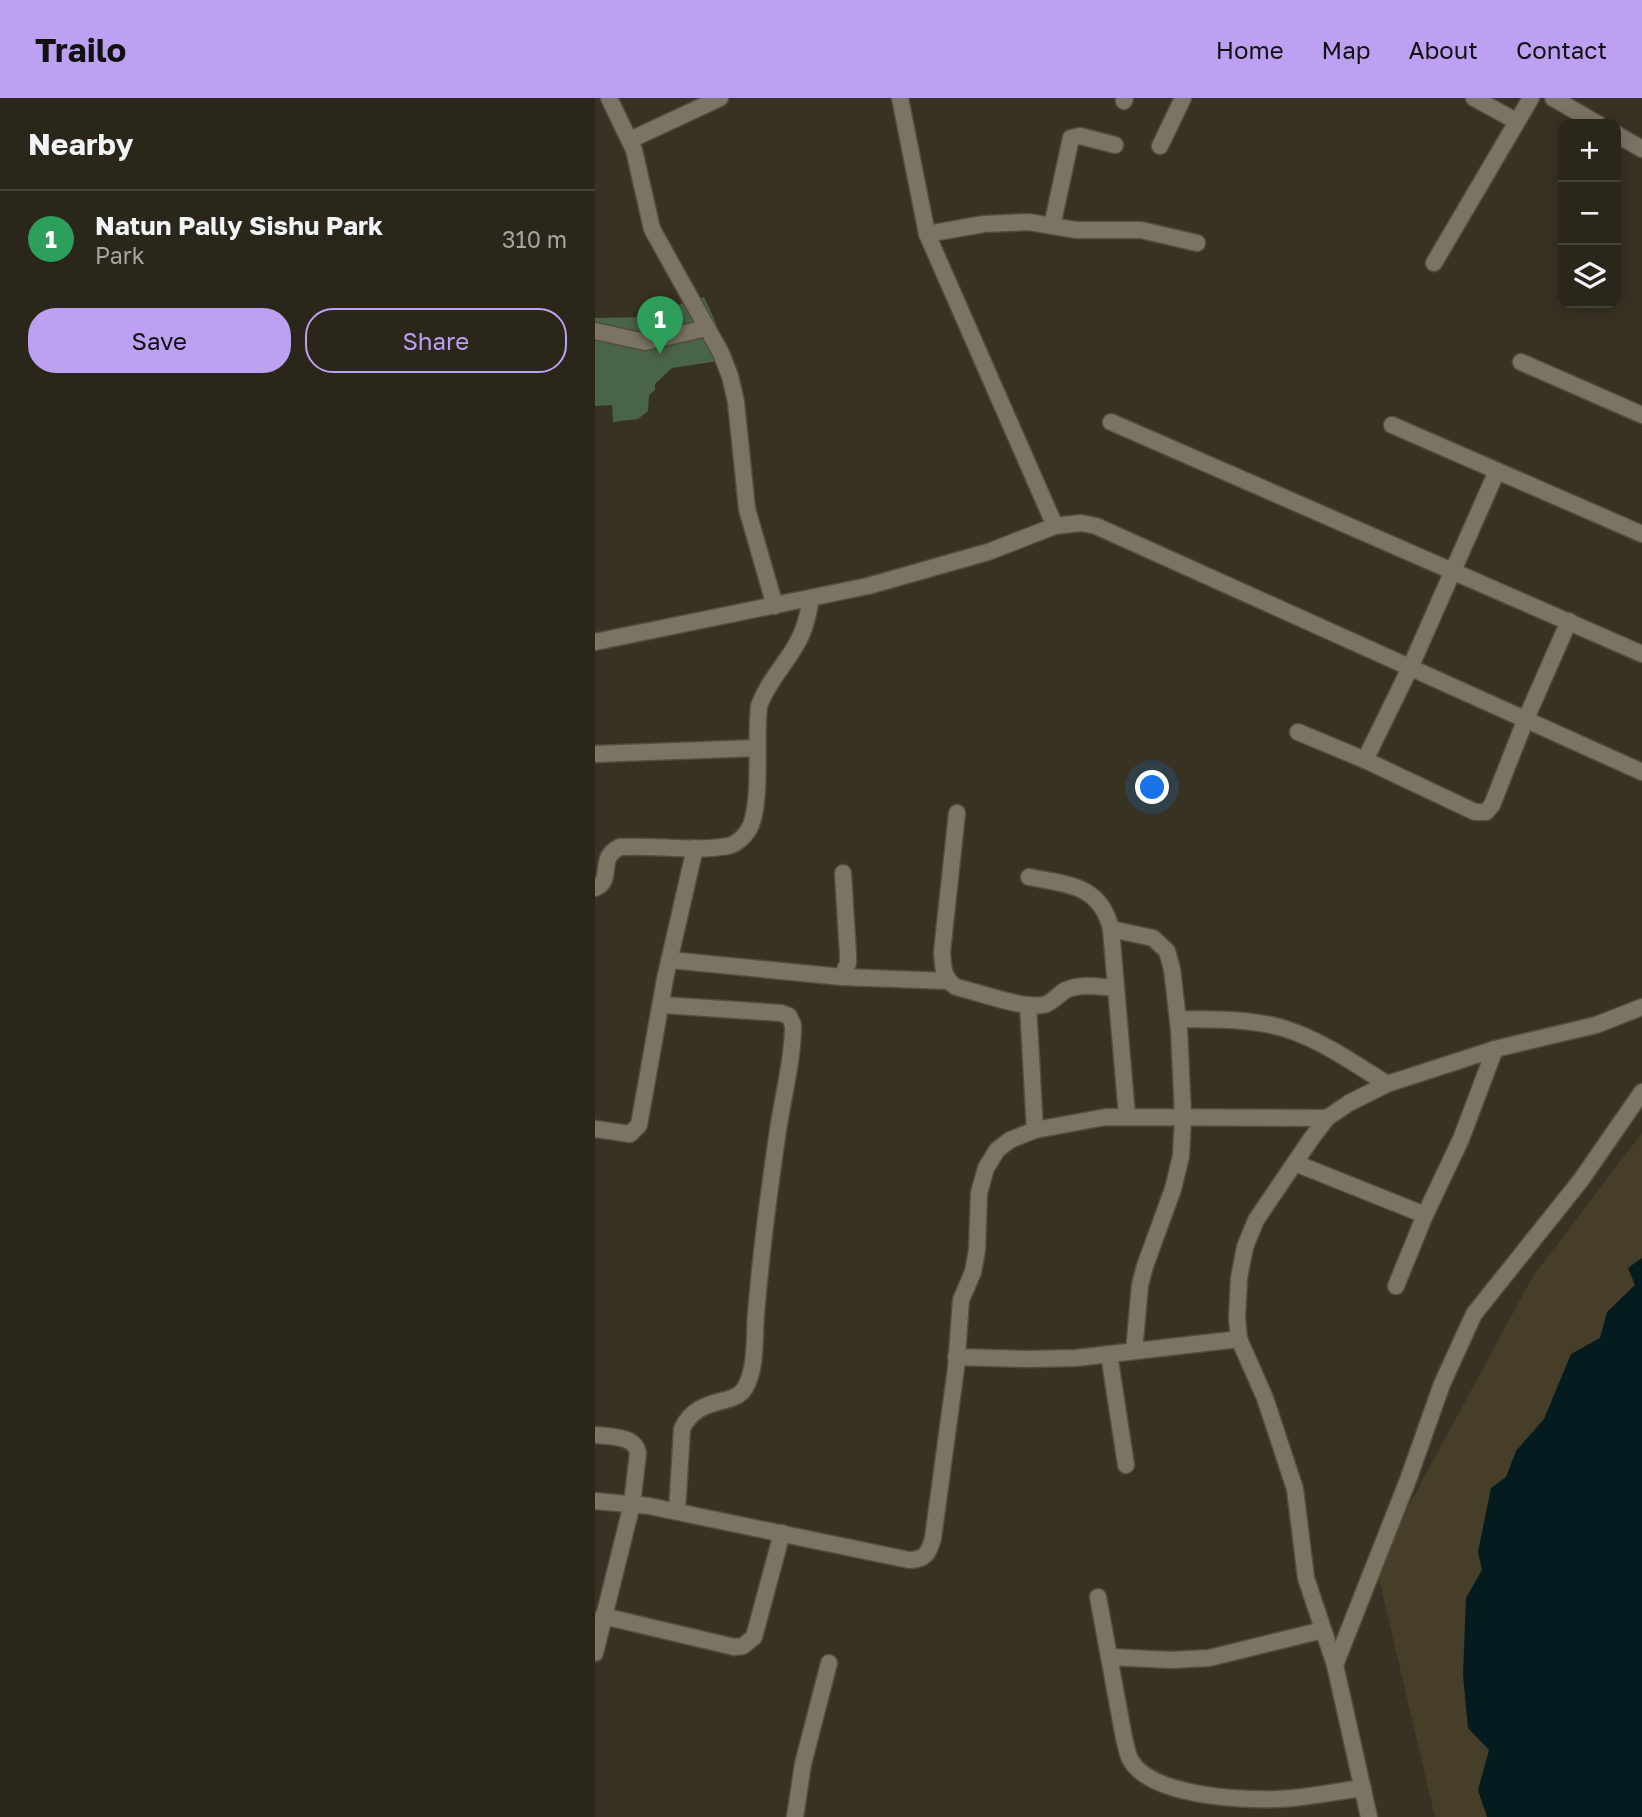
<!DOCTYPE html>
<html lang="en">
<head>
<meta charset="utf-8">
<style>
  body { margin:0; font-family:"Golos Text",sans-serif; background:#363227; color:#f1f3f6 }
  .controls { position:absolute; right:21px; top:21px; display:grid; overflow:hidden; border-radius:14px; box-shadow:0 4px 18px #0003 }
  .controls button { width:63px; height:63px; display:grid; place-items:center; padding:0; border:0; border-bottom:2px solid #464339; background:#2a261a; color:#f1f3f6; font:35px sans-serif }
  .you { position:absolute; left:558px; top:690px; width:24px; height:24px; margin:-18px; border:5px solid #fff; border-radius:50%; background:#1a73e8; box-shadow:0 0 0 10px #1a73e833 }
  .badge { display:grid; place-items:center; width:46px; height:46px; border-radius:50%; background:#bca0f2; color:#fff; font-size:23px; font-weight:700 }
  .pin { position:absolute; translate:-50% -58px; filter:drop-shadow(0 2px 4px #0008) }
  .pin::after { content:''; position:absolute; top:37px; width:24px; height:21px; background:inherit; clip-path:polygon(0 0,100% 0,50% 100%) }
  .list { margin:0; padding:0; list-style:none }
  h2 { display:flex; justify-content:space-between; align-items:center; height:91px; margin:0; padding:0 28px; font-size:30px }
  h2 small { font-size:23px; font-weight:400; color:#a5a5a2 }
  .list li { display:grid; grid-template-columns:46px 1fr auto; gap:21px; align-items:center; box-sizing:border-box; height:98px; padding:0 28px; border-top:2px solid #464339 }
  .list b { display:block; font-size:26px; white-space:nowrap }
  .list p { margin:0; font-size:23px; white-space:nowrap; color:#a5a5a2 }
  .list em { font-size:23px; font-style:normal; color:#a5a5a2 }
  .actions { display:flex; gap:14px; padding:21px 28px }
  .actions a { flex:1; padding:16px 0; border:2px solid #bca0f2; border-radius:28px; text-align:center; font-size:24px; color:#bca0f2 }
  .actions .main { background:#bca0f2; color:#111 }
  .icon { flex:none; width:38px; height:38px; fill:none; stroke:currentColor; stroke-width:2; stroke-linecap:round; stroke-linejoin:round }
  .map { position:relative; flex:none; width:1047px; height:1719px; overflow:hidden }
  header { display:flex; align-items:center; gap:42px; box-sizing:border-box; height:98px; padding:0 35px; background:#bca0f2; color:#111 }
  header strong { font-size:33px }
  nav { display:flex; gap:38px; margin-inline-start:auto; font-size:24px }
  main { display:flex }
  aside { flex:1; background:#2a261a }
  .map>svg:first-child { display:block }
  .built { fill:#463e28 }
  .green { fill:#4a6447 }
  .water { fill:#041c1f }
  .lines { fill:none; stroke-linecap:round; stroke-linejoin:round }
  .street-casing { stroke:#524d40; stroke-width:19 }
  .street { stroke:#7b7463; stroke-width:16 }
</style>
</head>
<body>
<header>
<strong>Trailo</strong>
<nav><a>Home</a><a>Map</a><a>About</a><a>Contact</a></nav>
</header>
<main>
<aside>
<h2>Nearby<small></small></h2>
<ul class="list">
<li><span class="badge" style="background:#2e9e5b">1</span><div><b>Natun Pally Sishu Park</b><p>Park</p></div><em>310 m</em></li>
</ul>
<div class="actions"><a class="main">Save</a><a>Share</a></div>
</aside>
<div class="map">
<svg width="1047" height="1719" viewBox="0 0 1047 1719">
  <rect width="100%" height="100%" fill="#383222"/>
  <path class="built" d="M1047,1035V1719H840L781,1468L938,1178Z"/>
  <path class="green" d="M109,199L120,223L130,262L77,270L60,286V292L54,297L53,313L43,321L18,324L17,307L0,308V220L50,219L61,208C78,210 93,204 109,199Z"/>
  <path class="water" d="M1047,1160V1719H892L883,1692L894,1652L873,1630L868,1577L871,1500L887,1472L883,1454L896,1390L911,1379L921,1353L949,1321L976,1256L1005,1240L1012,1214L1040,1187L1033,1170Z"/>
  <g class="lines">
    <g class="street-casing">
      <g id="street">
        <path d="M14,0L39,52L57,131L126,255L135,278L141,304L152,411L180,508"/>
        <path d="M305,0L332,136L460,428"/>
        <path d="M879,0L921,23"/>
        <path d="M958,0L1003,26"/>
        <path d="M529,3L530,0"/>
        <path d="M1021,36L1047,51"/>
        <path d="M35,42L125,0"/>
        <path d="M565,48L588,0"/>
        <path d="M457,128L476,40L485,38L520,47"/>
        <path d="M332,136L389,126L434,124L481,132H546L602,145"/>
        <path d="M839,165L936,0"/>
        <path d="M0,233L50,244L112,230"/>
        <path d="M926,264L1047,317"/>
        <path d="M516,324L1047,556"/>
        <path d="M797,327L1047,436"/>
        <path d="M0,544L273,488L393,454L460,428L486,425L501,428L1047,674"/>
        <path d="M703,634L770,662L880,714H891L897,707L930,623L974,523"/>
        <path d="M0,656L162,650"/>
        <path d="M770,662L815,570L902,373"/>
        <path d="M362,715L347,854C348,870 348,880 361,889C383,894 428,911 448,907C458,905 463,896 471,892C486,885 505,889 521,890"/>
        <path d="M434,779C473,787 505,786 516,831L532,1018"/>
        <path d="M0,790C20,782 1,760 25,749C61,747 98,754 133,748C143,746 152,736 156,727C167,698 160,641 164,608C172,585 189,568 201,547C210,532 213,517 216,500"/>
        <path d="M516,831L558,840L572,853L577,871L584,931L588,1018L586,1058L578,1091L550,1168L545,1187L539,1253"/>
        <path d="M75,862L247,879L353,883"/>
        <path d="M247,879L253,865V857L248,775"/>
        <path d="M67,907L186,915L194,918L198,927C198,961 188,998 183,1032C174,1093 166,1154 161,1216C159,1239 162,1269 150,1290C139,1309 102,1297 87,1331L82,1413"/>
        <path d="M433,907L440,1032"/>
        <path d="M583,921C618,922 657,920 691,931C728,943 760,966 792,986"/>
        <path d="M0,1031L35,1036L44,1027L70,881L100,750"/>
        <path d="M700,1065L830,1117"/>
        <path d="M801,1188L830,1117L866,1041L900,951"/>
        <path d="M514,1256L531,1367"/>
        <path d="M361,1259L433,1261L481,1260L644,1241"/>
        <path d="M0,1337C14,1339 40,1337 43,1355L37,1406L0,1555"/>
        <path d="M0,1403L54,1408L314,1462C330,1462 334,1455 338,1440L361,1270L366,1202L378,1174L382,1152L384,1095L391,1070L402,1052L415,1042L440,1032L511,1019L732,1020"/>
        <path d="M503,1499L529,1640C531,1647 532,1655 535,1661C555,1700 659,1704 698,1700C721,1698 744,1693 768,1690"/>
        <path d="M8,1518L139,1549L148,1548L159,1539L187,1435"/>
        <path d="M514,1559L576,1562L614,1560L728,1532"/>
        <path d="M740,1567L813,1382L847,1286L879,1216L986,1082L1047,994"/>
        <path d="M200,1719L208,1666L234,1565"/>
        <path d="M774,1719L740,1567L711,1480L700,1391L670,1300L644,1241L642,1220L644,1180L650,1149L661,1122L716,1041L732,1020L754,1005L792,986L900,951L1001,927L1047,909"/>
      </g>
    </g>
    <use href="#street" class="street"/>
  </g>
</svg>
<div class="controls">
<button>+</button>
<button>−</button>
<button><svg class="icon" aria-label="layers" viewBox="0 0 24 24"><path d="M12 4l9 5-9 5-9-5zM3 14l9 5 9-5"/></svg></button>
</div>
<div class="you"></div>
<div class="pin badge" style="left:65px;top:256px;background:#2e9e5b">1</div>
</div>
</main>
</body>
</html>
